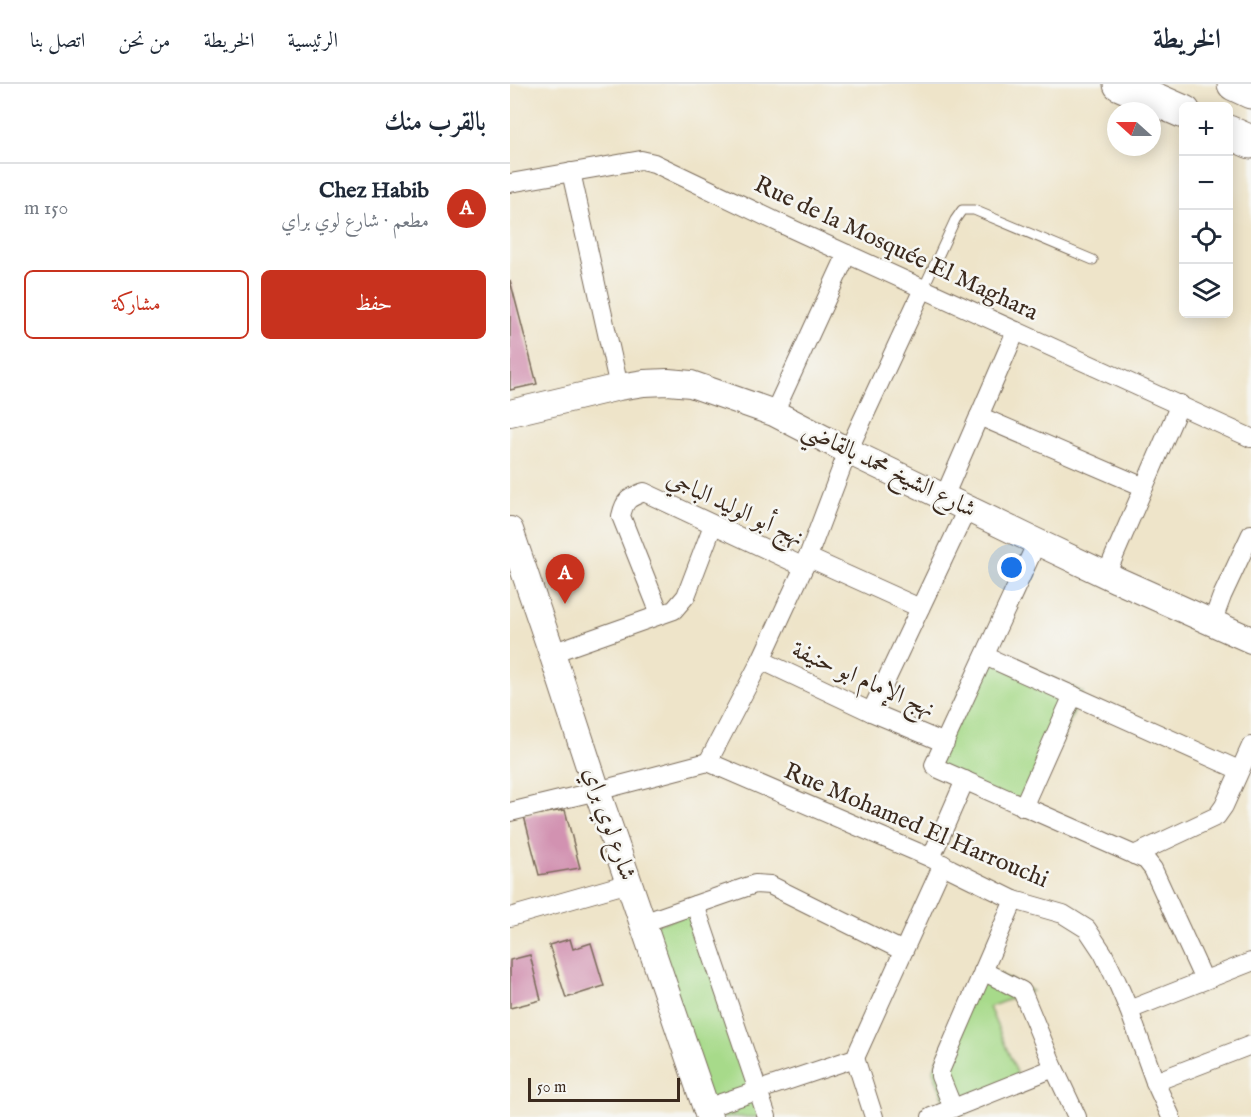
<!DOCTYPE html>
<html lang="ar">
<head>
<meta charset="utf-8">
<style>
  body { margin:0; font-family:"IM FELL English",Amiri,serif; background:#f2f2f3; color:#1f2937; direction:rtl }
  .controls { position:absolute; right:18px; top:18px; display:grid; overflow:hidden; border-radius:9px; box-shadow:0 3px 15px #0003 }
  .controls button { width:54px; height:54px; display:grid; place-items:center; padding:0; border:0; border-bottom:2px solid #e0e1e3; background:#fff; color:#1f2937; font:30px sans-serif }
  .compass { position:absolute; left:597px; top:18px; width:54px; height:54px; border-radius:50%; background:#fff; box-shadow:0 3px 15px #0003; rotate:291deg }
  .scale { position:absolute; left:18px; bottom:15px; width:152px; box-sizing:border-box; padding-left:6px; border:3px solid #3b2a1e; border-top:0; font-size:16px; line-height:21px; white-space:nowrap; color:#3b2a1e; -webkit-text-stroke:4px #f6f6f2; paint-order:stroke }
  .you { position:absolute; left:502px; top:484px; width:21px; height:21px; margin:-15px; border:4px solid #fff; border-radius:50%; background:#1a73e8; box-shadow:0 0 0 9px #1a73e833 }
  .badge { display:grid; place-items:center; width:39px; height:39px; border-radius:50%; background:#c8321e; color:#fff; font-size:20px; font-weight:700 }
  .pin { position:absolute; translate:-50% -50px; filter:drop-shadow(0 2px 3px #0008) }
  .pin::after { content:''; position:absolute; top:32px; width:21px; height:18px; background:inherit; clip-path:polygon(0 0,100% 0,50% 100%) }
  .list { margin:0; padding:0; list-style:none }
  h2 { display:flex; justify-content:space-between; align-items:center; height:78px; margin:0; padding:0 24px; font-size:26px }
  h2 small { font-size:20px; font-weight:400; color:#747a83 }
  .list li { display:grid; grid-template-columns:39px 1fr auto; gap:18px; align-items:center; box-sizing:border-box; height:90px; padding:0 24px; border-top:2px solid #e0e1e3 }
  .list b { display:block; font-size:22px; white-space:nowrap }
  .list p { margin:0; font-size:20px; white-space:nowrap; color:#747a83 }
  .list em { font-size:20px; font-style:normal; color:#747a83 }
  .actions { display:flex; gap:12px; padding:18px 24px }
  .actions a { flex:1; padding:14px 0; border:2px solid #c8321e; border-radius:9px; text-align:center; font-size:21px; color:#c8321e }
  .actions .main { background:#c8321e; color:#fff }
  .icon { flex:none; width:33px; height:33px; fill:none; stroke:currentColor; stroke-width:2; stroke-linecap:round; stroke-linejoin:round }
  .map { position:relative; flex:none; width:741px; height:1033px; overflow:hidden; direction:ltr }
  header { display:flex; align-items:center; gap:36px; box-sizing:border-box; height:84px; padding:0 30px; background:#fff; border-bottom:2px solid #e0e1e3 }
  header strong { font-size:28px }
  nav { display:flex; gap:33px; margin-inline-start:auto; font-size:21px }
  main { display:flex }
  aside { flex:1; background:#fff }
  .map>svg:first-child { display:block }
  .green { fill:#a7da8a; stroke:#718254; stroke-width:1.5 }
  .building { fill:#d292b1 }
  .lines { fill:none; stroke-linecap:round; stroke-linejoin:round }
  .lane-casing { stroke:#7a6b5a; stroke-width:11 }
  .street-casing { stroke:#7a6b5a; stroke-width:20 }
  .secondary-casing { stroke:#7a6b5a; stroke-width:28 }
  .highway-casing { stroke:#7a6b5a; stroke-width:35 }
  .lane { stroke:#fff; stroke-width:9 }
  .street { stroke:#fff; stroke-width:18 }
  .secondary { stroke:#fff; stroke-width:26 }
  .highway { stroke:#fff; stroke-width:33 }
  .labels { text-anchor:middle; dominant-baseline:central; stroke-width:5; stroke-linejoin:round; paint-order:stroke }
  .street-label { font-size:24px; fill:#3b2a1e; stroke:#f6f6f2 }
</style>
</head>
<body>
<header>
<strong>الخريطة</strong>
<nav><a>الرئيسية</a><a>الخريطة</a><a>من نحن</a><a>اتصل بنا</a></nav>
</header>
<main>
<div class="map">
<svg width="741" height="1033" viewBox="0 0 741 1033">
  <rect width="100%" height="100%" fill="#f6f6f2"/>
  <filter id="ink" filterUnits="userSpaceOnUse"><feTurbulence type="fractalNoise" baseFrequency=".0167" numOctaves="2"/><feDisplacementMap in="SourceGraphic" scale="12" xChannelSelector="R" yChannelSelector="G"/><feConvolveMatrix kernelMatrix="1 2 1 2 8 2 1 2 1" color-interpolation-filters="sRGB"/></filter>
  <filter id="wash" filterUnits="userSpaceOnUse"><feTurbulence type="fractalNoise" baseFrequency=".008" numOctaves="4" result="noise"/><feDisplacementMap in="SourceGraphic" scale="24" xChannelSelector="R" yChannelSelector="G"/><feGaussianBlur stdDeviation="1.35" result="paint"/><feColorMatrix in="noise" values="0 0 0 0 0 0 0 0 0 0 0 0 0 0 0 0 0 1.4 0 .05"/><feComposite in="paint" operator="in"/></filter>
  <g filter="url(#wash)">
    <rect width="100%" height="100%" fill="#eee4c9"/>
    <g class="green">
      <path d="M471,561L573,608L517,732L414,686Z"/>
      <path d="M181,829L250,1033H200L137,844Z"/>
      <path d="M469,880L522,907L479,923L513,1003L446,1033H441L423,987Z"/>
    </g>
    <g id="blocks">
      <g class="building">
        <path d="M0,196L27,300L0,306Z"/>
        <path d="M55,726L70,784L29,791L14,732Z"/>
        <path d="M60,855L63,865L81,859L94,902L56,914L39,861Z"/>
        <path d="M20,871L31,916L0,924V876Z"/>
      </g>
    </g>
  </g>
  <g filter="url(#ink)">
    <use href="#blocks" fill-opacity="0" stroke="#7a6b5a" stroke-width="1.5"/>
    <g class="lines">
      <g class="lane-casing">
        <path id="lane" d="M413,205L445,136L452,126H464L583,176"/>
      </g>
      <g class="street-casing">
        <g id="street">
          <path d="M61,88L109,303"/>
          <path d="M0,99L131,76L144,79L280,144L741,354"/>
          <path d="M264,329L337,170"/>
          <path d="M469,332L634,403"/>
          <path d="M434,413L506,247"/>
          <path d="M527,458L424,681L429,685L636,776L643,785L694,896"/>
          <path d="M297,473L410,524"/>
          <path d="M596,491L670,320"/>
          <path d="M150,530L111,432C115,415 119,414 134,408L294,483"/>
          <path d="M702,539L712,512L741,450"/>
          <path d="M42,569L164,526L176,512L203,441"/>
          <path d="M475,572L729,686"/>
          <path d="M251,576L361,628L435,659"/>
          <path d="M361,628L457,425"/>
          <path d="M198,678L251,576L294,483L338,367L413,205"/>
          <path d="M513,723L563,611"/>
          <path d="M0,728L87,707L198,678L421,774L441,785L504,816L553,830L577,845L593,869L607,898L619,926L645,998L661,1033"/>
          <path d="M624,771L707,732L714,722L741,662"/>
          <path d="M421,774L455,696"/>
          <path d="M185,821L257,1033"/>
          <path d="M0,833L119,799"/>
          <path d="M133,839L245,800L260,801L393,867"/>
          <path d="M473,887L512,907L544,984L567,1033"/>
          <path d="M619,926L741,878"/>
          <path d="M345,974L364,1033"/>
          <path d="M645,998L741,961"/>
          <path d="M196,1024L345,974L433,780"/>
          <path d="M443,1024L430,992V987L504,816"/>
          <path d="M421,1033L544,984"/>
        </g>
      </g>
      <g class="secondary-casing">
        <g id="secondary">
          <path d="M0,329L109,303L134,299L158,298L181,300L264,329L338,367L527,458L607,496L741,556"/>
          <path d="M0,446L42,569L87,707L119,799L199,1033"/>
        </g>
      </g>
      <g class="highway-casing">
        <g id="highway">
          <path d="M610,0L674,28"/>
          <path d="M724,0L741,8"/>
          <path d="M718,48L741,58"/>
        </g>
      </g>
      <use href="#lane" class="lane"/>
      <use href="#street" class="street"/>
      <use href="#secondary" class="secondary"/>
      <use href="#highway" class="highway"/>
    </g>
  </g>
  <g class="labels">
    <g class="street-label">
      <text transform="translate(386 165) rotate(25)">Rue de la Mosquée El Maghara</text>
      <text transform="translate(379 386) rotate(26)">شارع الشيخ محمد بالقاضي</text>
      <text transform="translate(225 425) rotate(25)">نهج أبو الوليد الباجي</text>
      <text transform="translate(353 596) rotate(24)">نهج الإمام ابو حنيفة</text>
      <text transform="translate(99 740) rotate(71)">شارع لوي براي</text>
      <text transform="translate(406 742) rotate(23)">Rue Mohamed El Harrouchi</text>
    </g>
  </g>
</svg>
<div class="controls">
<button>+</button>
<button>−</button>
<button><svg class="icon" aria-label="locate" viewBox="0 0 24 24"><circle cx="12" cy="12" r="6"/><path d="M12 2v4M12 18v4M2 12h4M18 12h4"/></svg></button>
<button><svg class="icon" aria-label="layers" viewBox="0 0 24 24"><path d="M12 4l9 5-9 5-9-5zM3 14l9 5 9-5"/></svg></button>
</div>
<svg class="compass" viewBox="-18 -18 36 36"><path d="M0-13l5 13h-10z" fill="#e53935"/><path d="M0 13l5-13h-10z" fill="#747a83"/></svg>
<div class="scale">50 m</div>
<div class="you"></div>
<div class="pin badge" style="left:55px;top:520px">A</div>
</div>
<aside>
<h2>بالقرب منك<small></small></h2>
<ul class="list">
<li><span class="badge">A</span><div><b>Chez Habib</b><p>مطعم · شارع لوي براي</p></div><em>150 m</em></li>
</ul>
<div class="actions"><a class="main">حفظ</a><a>مشاركة</a></div>
</aside>
</main>
</body>
</html>
